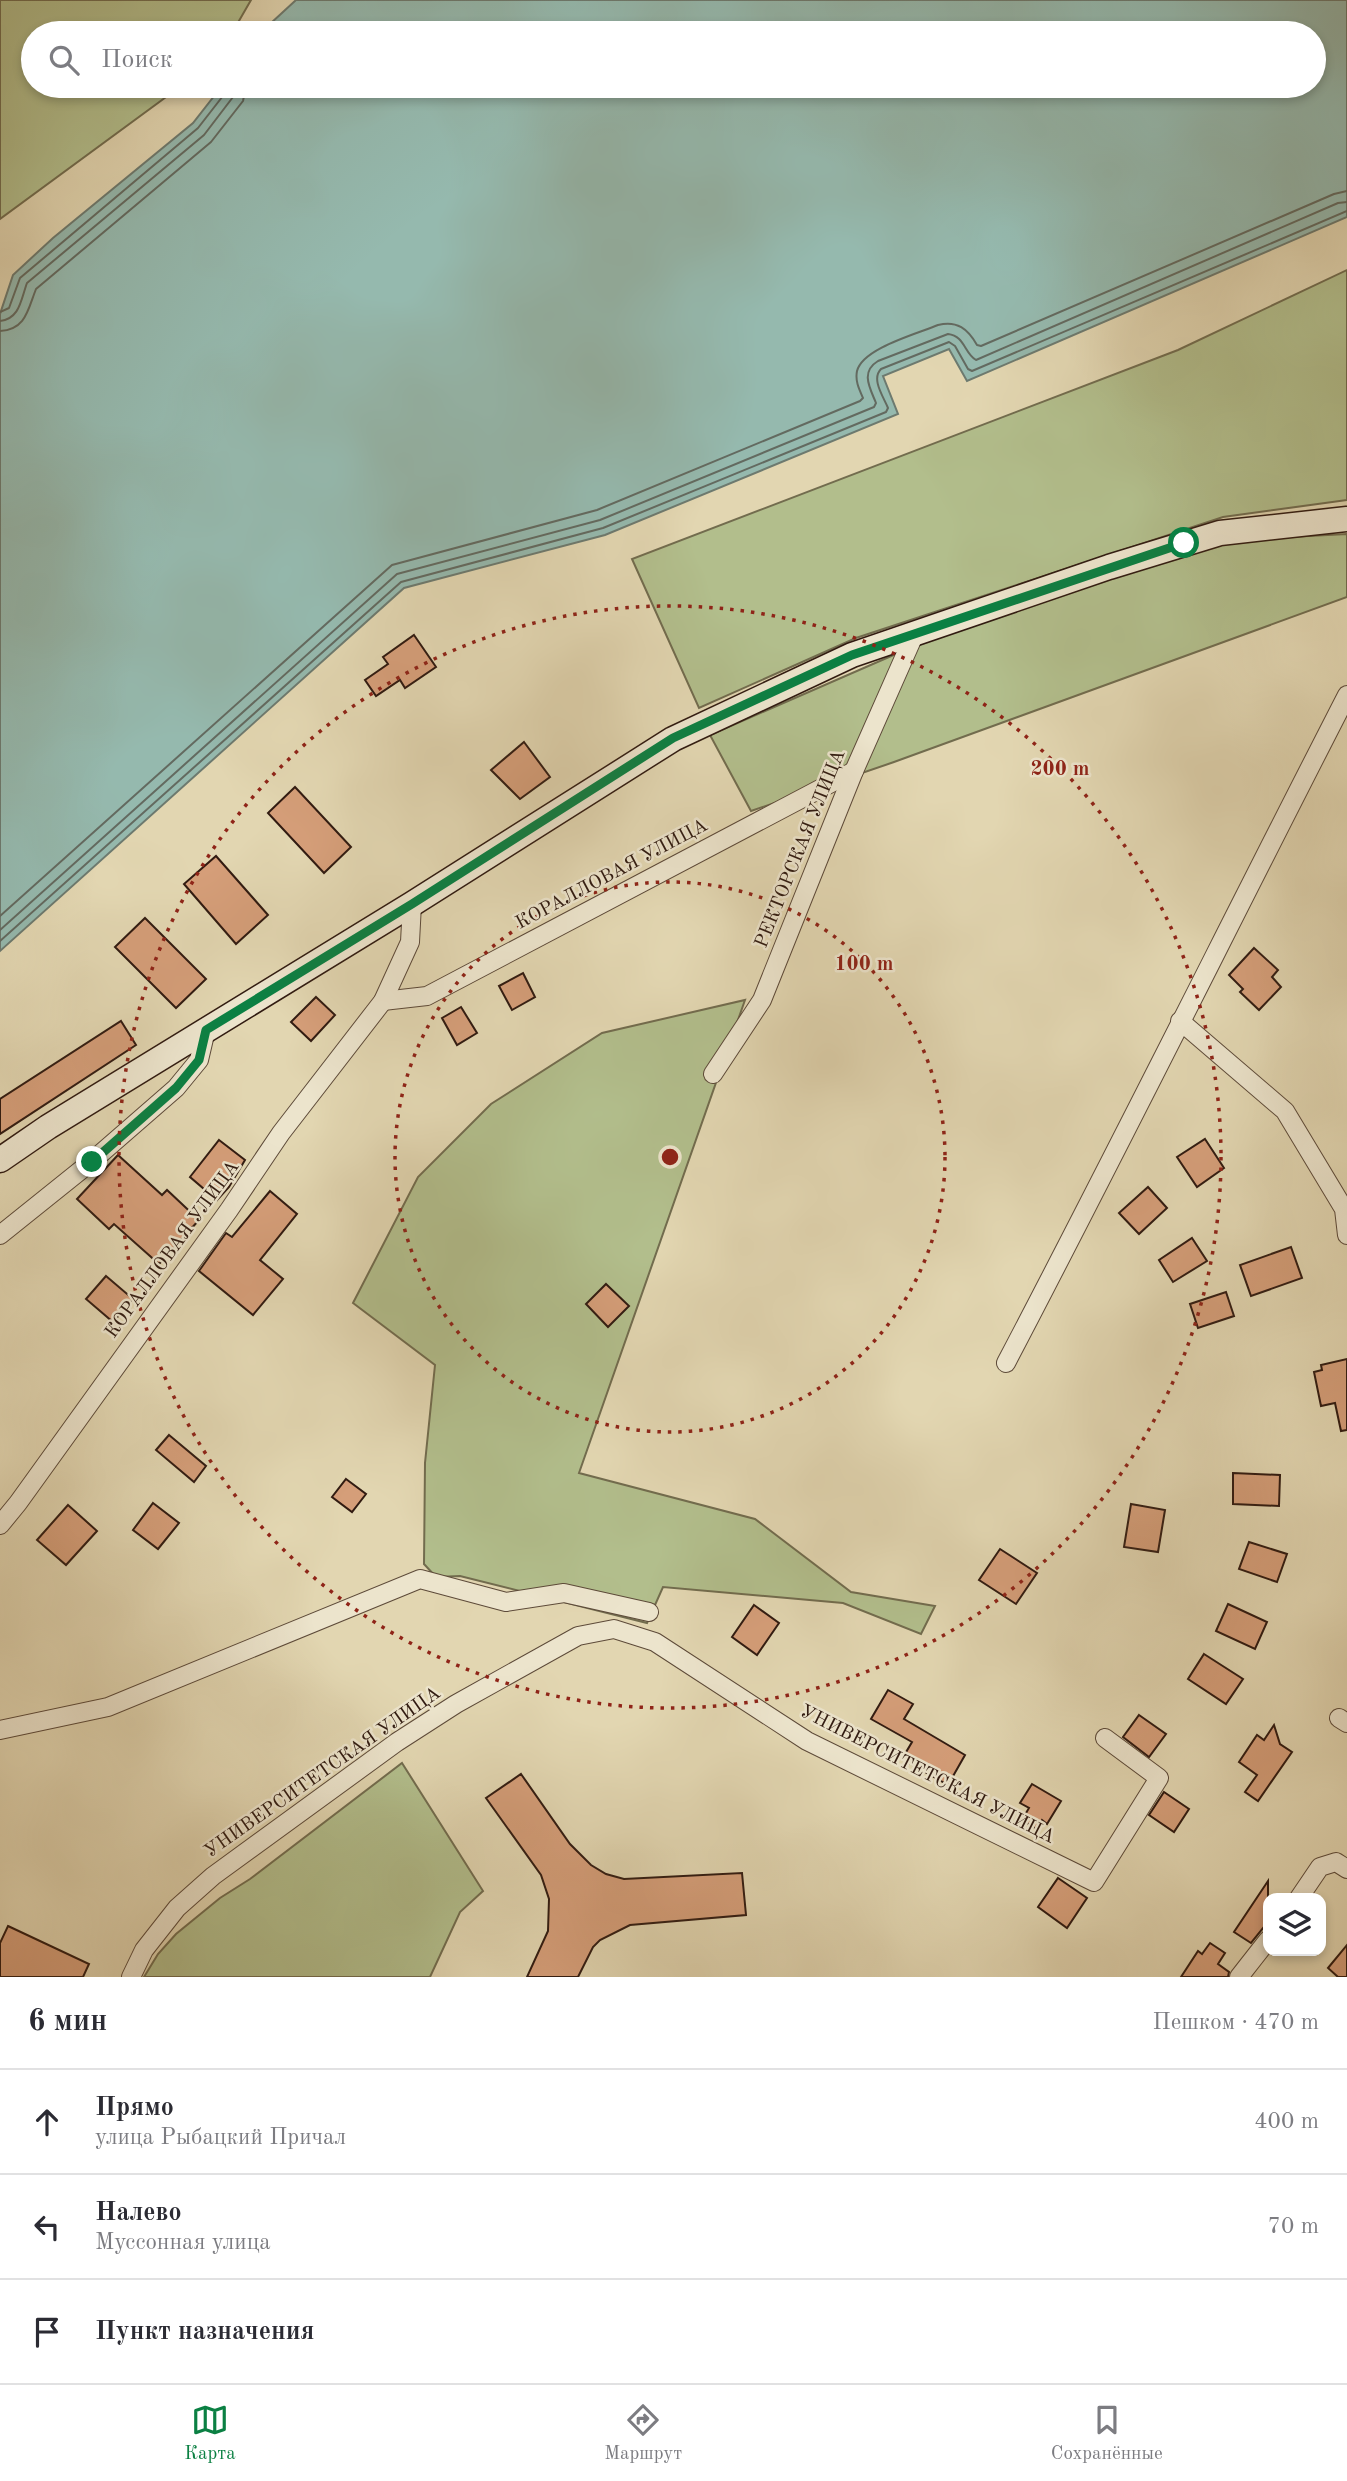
<!DOCTYPE html>
<html lang="ru">
<head>
<meta charset="utf-8">
<style>
  body { margin:0; font-family:"Old Standard TT",serif; background:#f2f2f3; color:#2b2b33 }
  .controls { position:absolute; right:21px; bottom:21px; display:grid; overflow:hidden; border-radius:14px; box-shadow:0 4px 10px #0003 }
  .controls button { width:63px; height:63px; display:grid; place-items:center; padding:0; border:0; border-bottom:2px solid #e1e1e2; background:#fff; color:#2b2b33; font:35px sans-serif }
  .stop { position:absolute; width:21px; height:21px; margin:-16px; border:5px solid #0b8043; border-radius:50%; background:#fff }
  .stop.end { background:#0b8043; border-color:#fff; box-shadow:0 2px 7px #0008 }
  .list { margin:0; padding:0; list-style:none }
  h2 { display:flex; justify-content:space-between; align-items:center; height:91px; margin:0; padding:0 28px; font-size:30px }
  h2 small { font-size:23px; font-weight:400; color:#7c7c81 }
  .list li { display:grid; grid-template-columns:46px 1fr auto; gap:21px; align-items:center; box-sizing:border-box; height:105px; padding:0 28px; border-top:2px solid #e1e1e2 }
  .list b { display:block; font-size:26px; white-space:nowrap }
  .list p { margin:0; font-size:23px; white-space:nowrap; color:#7c7c81 }
  .list em { font-size:23px; font-style:normal; color:#7c7c81 }
  .icon { flex:none; width:38px; height:38px; fill:none; stroke:currentColor; stroke-width:2; stroke-linecap:round; stroke-linejoin:round }
  .map { position:relative; flex:none; width:1347px; height:1977px; overflow:hidden }
  .search { position:absolute; background:#fff; box-shadow:0 4px 10px #0003; left:21px; right:21px; top:21px; height:77px; display:flex; align-items:center; gap:18px; box-sizing:border-box; padding:0 24px; border-radius:38px; color:#7c7c81; font-size:26px }
  .sheet { height:406px; background:#fff }
  nav { display:flex; justify-content:space-around; align-items:center; box-sizing:border-box; height:98px; border-top:2px solid #e1e1e2; background:#fff; font-size:19px; color:#7c7c81 }
  nav a { display:grid; justify-items:center; gap:4px }
  nav .on { color:#0b8043 }
  .map>svg:first-child { display:block }
  .green { fill:#b2be8c; stroke:#726c4e; stroke-width:2 }
  .water { fill:#95b9ae; stroke:#6d7a6f; stroke-width:2 }
  .lines { fill:none; stroke-linecap:round; stroke-linejoin:round }
  .shore { stroke:#636a60; stroke-width:2 }
  .building { fill:#d59e79; stroke:#311b11; stroke-width:2 }
  .minor-casing { stroke:#5d4a39; stroke-width:20 }
  .secondary-casing { stroke:#311b11; stroke-width:27 }
  .minor { stroke:#ece4cc; stroke-width:18 }
  .secondary { stroke:#ece4cc; stroke-width:24 }
  .route { stroke:#0b8043; stroke-width:9 }
  .ring { fill:none; stroke:#8f2418; stroke-width:3.5; stroke-dasharray:3.5 7 }
  .labels { text-anchor:middle; dominant-baseline:central; stroke-width:5; stroke-linejoin:round; paint-order:stroke }
  .street-label { font-size:19px; fill:#311b11; stroke:#ece4cc }
  .centre { fill:#8f2418; stroke:#ece4cc; stroke-width:3.5 }
  .ring-label { font-size:21px; text-anchor:middle; font-weight:bold; fill:#8f2418; stroke:#ece4cc; stroke-width:5; stroke-linejoin:round; paint-order:stroke }
</style>
</head>
<body>
<div class="map">
<svg width="1347" height="1977" viewBox="0 0 1347 1977">
  <rect width="100%" height="100%" fill="#e2d6b1"/>
  <filter id="stains"><feTurbulence type="fractalNoise" baseFrequency=".00286" numOctaves="4"/><feColorMatrix values="0 0 0 0 .2 0 0 0 0 .09 0 0 0 0 .02 0 0 0 .5 -.17"/></filter>
  <radialGradient id="worn" r=".72"><stop offset=".6" stop-color="#630" stop-opacity="0"/><stop offset="1" stop-color="#630" stop-opacity=".3"/></radialGradient>
  <g class="green">
    <path d="M0,0H251L232,33H33V86H181L0,219Z"/>
    <path d="M1347,270V500L1223,517L856,638L699,708L632,559L1178,350Z"/>
    <path d="M1347,534V597L894,762L751,811L710,735L928,640L1214,541Z"/>
    <path d="M745,1000L579,1473L755,1519L851,1592L935,1606L921,1634L843,1603L663,1587L647,1623L460,1576L436,1577L424,1564L425,1463L435,1365L353,1303L418,1177L491,1104L602,1033Z"/>
    <path d="M402,1763L483,1891L460,1912L430,1977H144L158,1954L176,1934L220,1898L250,1879Z"/>
  </g>
  <path class="water" d="M296,0H1347V217L967,381L949,349L883,376L898,414L605,535L404,588L0,951V314L13,275L53,238L193,123L222,86H1314V33H262L270,24Z"/>
  <g class="lines">
    <g class="shore">
      <path d="M0,312L9,308L20,278L198,128L226,92L227,86"/>
      <path d="M0,321C20,319 21,299 27,283L204,135L233,97L236,86"/>
      <path d="M0,331C26,330 28,309 36,289L211,142L243,101L246,86"/>
      <path d="M0,916L392,565L597,510L860,401L863,398C859,389 855,381 857,371C863,348 917,334 938,325C957,320 968,329 977,345L981,346L1334,194L1347,191"/>
      <path d="M0,930L397,574L600,520L874,407L876,403C870,388 860,372 878,361L948,334C965,336 964,353 976,360L1338,203L1347,202"/>
      <path d="M0,941L401,582L603,528L886,412L888,408C883,396 871,379 881,369L949,342L955,346L968,369L972,371L1347,211"/>
    </g>
  </g>
  <g class="building">
    <path d="M414,635L436,667L405,688L400,680L376,696L365,680L388,664L383,657Z"/>
    <path d="M524,742L550,777L520,799L491,770Z"/>
    <path d="M295,787L351,847L324,873L268,813Z"/>
    <path d="M216,856L268,915L236,944L184,884Z"/>
    <path d="M145,918L206,979L176,1008L115,947Z"/>
    <path d="M1254,948L1278,970L1272,977L1281,987L1259,1010L1240,992L1243,989L1229,975Z"/>
    <path d="M523,973L535,997L512,1010L499,986Z"/>
    <path d="M316,997L335,1015L311,1041L291,1022Z"/>
    <path d="M461,1007L477,1033L457,1045L442,1018Z"/>
    <path d="M121,1021L136,1045L0,1134V1099Z"/>
    <path d="M1205,1139L1224,1168L1197,1187L1177,1157Z"/>
    <path d="M219,1140L245,1160L229,1187L217,1200L190,1177Z"/>
    <path d="M118,1155L162,1195L167,1190L199,1220L159,1264L114,1224L109,1229L77,1199Z"/>
    <path d="M1148,1187L1167,1208L1139,1234L1119,1213Z"/>
    <path d="M270,1191L297,1214L260,1260L283,1279L253,1315L199,1271L226,1233L232,1237Z"/>
    <path d="M1192,1238L1207,1261L1173,1282L1159,1260Z"/>
    <path d="M1291,1247L1302,1278L1251,1296L1240,1265Z"/>
    <path d="M106,1276L133,1299L113,1322L86,1299Z"/>
    <path d="M606,1284L629,1306L608,1327L586,1304Z"/>
    <path d="M1226,1292L1234,1316L1198,1328L1190,1304Z"/>
    <path d="M1347,1359V1430L1341,1431L1335,1403L1321,1406L1314,1372L1322,1370L1321,1365Z"/>
    <path d="M169,1435L206,1466L194,1482L156,1450Z"/>
    <path d="M1233,1473L1280,1475L1279,1506L1233,1504Z"/>
    <path d="M346,1479L366,1494L352,1512L332,1497Z"/>
    <path d="M153,1503L179,1523L158,1549L133,1530Z"/>
    <path d="M1131,1504L1165,1510L1158,1552L1124,1547Z"/>
    <path d="M68,1505L97,1531L66,1565L37,1540Z"/>
    <path d="M1249,1542L1287,1554L1277,1582L1239,1569Z"/>
    <path d="M1000,1549L1037,1573L1016,1604L979,1580Z"/>
    <path d="M1228,1604L1267,1622L1255,1649L1216,1631Z"/>
    <path d="M754,1605L779,1623L757,1655L732,1637Z"/>
    <path d="M1204,1654L1243,1679L1226,1704L1188,1679Z"/>
    <path d="M888,1690L913,1704L904,1719L965,1755L948,1785L902,1759L912,1742L871,1719Z"/>
    <path d="M1139,1715L1166,1734L1149,1757L1123,1737Z"/>
    <path d="M1274,1725L1280,1744L1292,1752L1258,1801L1245,1792L1257,1775L1239,1762L1257,1735L1264,1740Z"/>
    <path d="M521,1774L570,1844L591,1865L606,1874L624,1879L742,1873L746,1915L630,1925L600,1940L593,1947L578,1977H527L548,1931L549,1899L541,1875L486,1798Z"/>
    <path d="M1032,1784L1061,1801L1047,1824L1042,1820L1037,1829L1022,1820L1029,1808L1020,1803Z"/>
    <path d="M1164,1792L1189,1809L1174,1832L1149,1815Z"/>
    <path d="M1058,1878L1087,1898L1067,1928L1038,1907Z"/>
    <path d="M1268,1881V1922L1251,1943L1234,1932Z"/>
    <path d="M8,1926L89,1964L83,1977H0V1943Z"/>
    <path d="M1210,1943L1225,1953L1218,1964L1229,1972L1228,1977H1181L1198,1951L1202,1954Z"/>
    <path d="M1347,1945V1977H1338L1328,1968Z"/>
  </g>
  <g class="lines">
    <g class="minor-casing">
      <g id="minor">
        <path d="M383,1001L427,996L854,771"/>
        <path d="M1180,1021L1285,1111L1344,1209L1347,1235"/>
        <path d="M713,1074L762,1000L854,771L915,633"/>
        <path d="M0,1235L91,1162L176,1088L199,1060L206,1030"/>
        <path d="M1006,1363C1122,1142 1233,917 1347,695"/>
        <path d="M0,1525L18,1503L229,1210L281,1133L383,1001L410,942L412,904"/>
        <path d="M1339,1718L1347,1723"/>
        <path d="M0,1730L108,1707L420,1579L506,1602L564,1593L649,1612"/>
        <path d="M1299,1898L1320,1867L1336,1862L1347,1869"/>
        <path d="M131,1977L144,1950L177,1908L213,1876L397,1742L456,1704L578,1636L614,1629L655,1642L807,1741L1094,1882L1159,1778L1105,1738"/>
        <path d="M1239,1977L1268,1940"/>
      </g>
    </g>
    <g class="secondary-casing">
      <path id="secondary" d="M0,1160L48,1127L412,904L673,739L852,655L1109,567L1220,533L1347,519"/>
    </g>
    <use href="#minor" class="minor"/>
    <use href="#secondary" class="secondary"/>
  </g>
  <g class="lines">
    <path class="route" d="M92,1162L176,1088L199,1060L206,1030L412,904L673,738L852,655L1184,543"/>
  </g>
  <g class="ring">
    <circle cx="670" cy="1157" r="275"/>
    <circle cx="670" cy="1157" r="551"/>
  </g>
  <g class="labels">
    <g class="street-label">
      <text transform="translate(801 849) rotate(-68)">РЕКТОРСКАЯ УЛИЦА</text>
      <text transform="translate(612 875) rotate(-28)">КОРАЛЛОВАЯ УЛИЦА</text>
      <text transform="translate(173 1250) rotate(-54)">КОРАЛЛОВАЯ УЛИЦА</text>
      <text transform="translate(323 1773) rotate(-35)">УНИВЕРСИТЕТСКАЯ УЛИЦА</text>
      <text transform="translate(927 1775) rotate(27)">УНИВЕРСИТЕТСКАЯ УЛИЦА</text>
    </g>
  </g>
  <circle cx="670" cy="1157" r="10" class="centre"/>
  <g class="ring-label">
    <text x="1060" y="775">200 m</text>
    <text x="864" y="970">100 m</text>
  </g>
  <rect width="100%" height="100%" filter="url(#stains)"/>
  <rect width="100%" height="100%" fill="url(#worn)"/>
</svg>
<div class="controls">
<button><svg class="icon" aria-label="layers" viewBox="0 0 24 24"><path d="M12 4l9 5-9 5-9-5zM3 14l9 5 9-5"/></svg></button>
</div>
<div class="stop" style="left:1184px;top:543px"></div>
<div class="stop end" style="left:92px;top:1162px"></div>
<div class="search"><svg class="icon" aria-label="search" viewBox="0 0 24 24"><circle cx="10" cy="10" r="6"/><path d="M15 15l6 6"/></svg>Поиск</div>
</div>
<section class="sheet">
<h2>6 мин<small>Пешком · 470 m</small></h2>
<ul class="list">
<li><svg class="icon" aria-label="ahead" viewBox="0 0 24 24"><path d="M12 20V5M6 11l6-6 6 6"/></svg><div><b>Прямо</b><p>улица Рыбацкий Причал</p></div><em>400 m</em></li>
<li><svg class="icon" aria-label="left" viewBox="0 0 24 24"><path d="M17 20v-9H6M10 6l-5 5 5 5"/></svg><div><b>Налево</b><p>Муссонная улица</p></div><em>70 m</em></li>
<li><svg class="icon" aria-label="arrive" viewBox="0 0 24 24"><path d="M6 21V4h12l-3 4 3 4H6"/></svg><div><b>Пункт назначения</b></div></li>
</ul>
</section>
<nav>
<a class="on"><svg class="icon" aria-label="map" viewBox="0 0 24 24"><path d="M3 6l6-2 6 2 6-2v14l-6 2-6-2-6 2zM9 4v14M15 6v14"/></svg>Карта</a>
<a><svg class="icon" aria-label="directions" viewBox="0 0 24 24"><path d="M12 3l9 9-9 9-9-9zM9 14v-3h6M13 9l2 2-2 2"/></svg>Маршрут</a>
<a><svg class="icon" aria-label="saved" viewBox="0 0 24 24"><path d="M7 4h10v16l-5-4-5 4z"/></svg>Сохранённые</a>
</nav>
</body>
</html>
